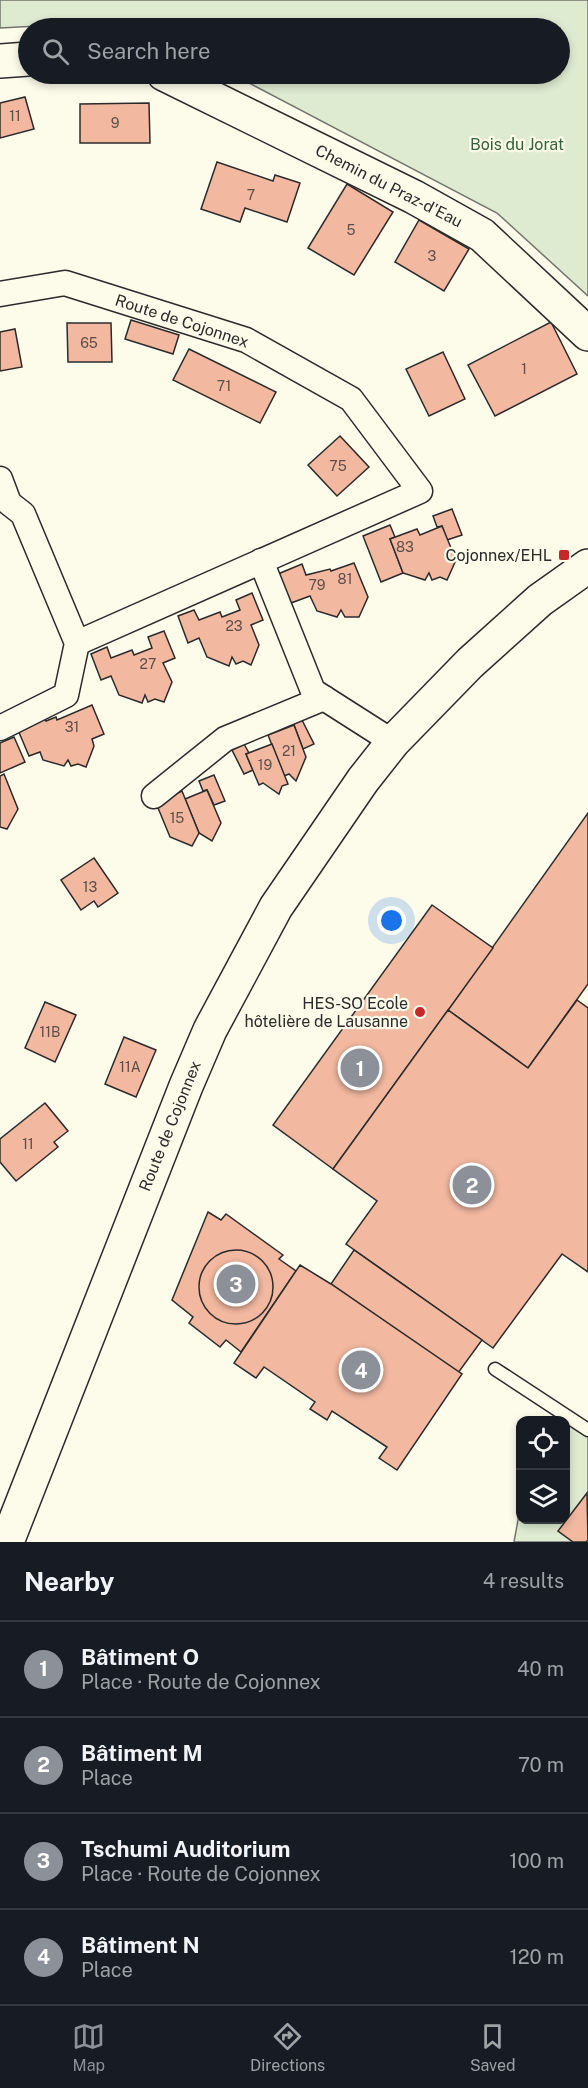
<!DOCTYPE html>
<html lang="en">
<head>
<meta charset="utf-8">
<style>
  body { margin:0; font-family:"Public Sans",sans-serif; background:#242831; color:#f1f3f6 }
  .controls { position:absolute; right:18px; bottom:18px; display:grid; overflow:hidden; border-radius:12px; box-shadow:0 3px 9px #0003 }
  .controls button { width:54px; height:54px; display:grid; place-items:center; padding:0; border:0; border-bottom:2px solid #363941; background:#171b24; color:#f1f3f6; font:30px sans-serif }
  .you { position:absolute; left:392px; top:921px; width:21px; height:21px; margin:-15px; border:4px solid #fff; border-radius:50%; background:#1a73e8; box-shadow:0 0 0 9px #1a73e833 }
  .badge { display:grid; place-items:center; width:39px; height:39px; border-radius:50%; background:#8c9099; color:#fff; font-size:20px; font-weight:700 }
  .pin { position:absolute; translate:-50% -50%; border:3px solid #fff; box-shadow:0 2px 6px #0006 }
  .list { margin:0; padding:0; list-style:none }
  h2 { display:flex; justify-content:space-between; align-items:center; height:78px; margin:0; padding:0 24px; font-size:26px }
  h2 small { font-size:20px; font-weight:400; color:#9ea1a6 }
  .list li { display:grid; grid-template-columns:39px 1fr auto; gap:18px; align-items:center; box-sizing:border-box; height:96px; padding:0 24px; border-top:2px solid #363941 }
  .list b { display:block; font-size:22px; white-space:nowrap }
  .list p { margin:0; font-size:20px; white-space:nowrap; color:#9ea1a6 }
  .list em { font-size:20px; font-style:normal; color:#9ea1a6 }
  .icon { flex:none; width:33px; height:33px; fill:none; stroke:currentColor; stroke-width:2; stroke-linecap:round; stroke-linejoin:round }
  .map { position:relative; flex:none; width:588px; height:1542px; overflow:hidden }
  .search { position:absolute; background:#171b24; box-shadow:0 3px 9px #0003; left:18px; right:18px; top:18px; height:66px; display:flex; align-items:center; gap:15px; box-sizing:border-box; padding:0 21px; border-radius:33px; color:#9ea1a6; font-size:22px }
  .sheet { height:462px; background:#171b24 }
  nav { display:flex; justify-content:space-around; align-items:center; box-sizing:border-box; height:84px; border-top:2px solid #363941; background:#171b24; font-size:16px; color:#9ea1a6 }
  nav a { display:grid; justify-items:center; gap:3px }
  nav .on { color:#8c9099 }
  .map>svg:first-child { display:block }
  .green { fill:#deebd1; stroke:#74746e; stroke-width:1.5 }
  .building { fill:#f2b8a0; stroke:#2b2b2b; stroke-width:1.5 }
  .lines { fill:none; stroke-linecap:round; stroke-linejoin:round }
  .lane-casing { stroke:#2b2b2b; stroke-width:15 }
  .street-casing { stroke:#2b2b2b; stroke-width:27 }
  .secondary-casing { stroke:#2b2b2b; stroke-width:36 }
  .lane { stroke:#fdfbea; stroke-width:12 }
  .street { stroke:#fdfbea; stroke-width:24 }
  .secondary { stroke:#fdfbea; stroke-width:33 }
  .poi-dot { fill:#c62828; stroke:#fdfbea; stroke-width:2 }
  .labels { text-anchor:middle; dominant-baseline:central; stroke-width:4.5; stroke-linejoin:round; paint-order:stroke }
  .number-label { font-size:14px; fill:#5d4e48 }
  .park-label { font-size:16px; fill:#34623c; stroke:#fdfbea }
  .street-label { font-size:16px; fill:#2b2b2b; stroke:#fdfbea }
  .poi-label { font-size:16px; fill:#2b2b2b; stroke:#fdfbea; text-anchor:end }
</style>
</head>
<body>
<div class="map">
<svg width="588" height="1542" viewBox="0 0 588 1542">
  <rect width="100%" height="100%" fill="#fdfbea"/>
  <g class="green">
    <path d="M0,0H588V296L497,213L232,74H560V28H146L131,21L0,28Z"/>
    <path d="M566,1421L588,1435V1542H514L520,1509V1520H566Z"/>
  </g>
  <g class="building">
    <path d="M25,97L34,129L0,138V103Z"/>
    <path d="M149,103L150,143H80V104Z"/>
    <path d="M217,162L273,181L275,175L300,183L287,222L245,208L240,222L201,209Z"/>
    <path d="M347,184L393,212L354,275L308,248Z"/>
    <path d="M419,220L469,249L444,291L395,262Z"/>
    <path d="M131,320L179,335L173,354L125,339Z"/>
    <path d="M551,322L577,374L495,416L468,365Z"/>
    <path d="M67,323H111L112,362H68Z"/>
    <path d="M15,329L22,367L0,371V332Z"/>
    <path d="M189,349L276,392L260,423L173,380Z"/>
    <path d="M443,352L465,399L429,416L406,369Z"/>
    <path d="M340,436L369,467L337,496L308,465Z"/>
    <path d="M452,509L462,535L447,540L442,526L437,527L433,516Z"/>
    <path d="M390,525L395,537L390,539L403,573L381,582L363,536Z"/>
    <path d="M442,526L456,560L447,580L440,577L432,580L429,573L425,580L403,573L390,539L417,529L420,535Z"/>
    <path d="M354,563L368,597L359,617H345L341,610L337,617L317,611L310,596L291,603L278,574L302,564L306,575L330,569L331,571Z"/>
    <path d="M252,593L263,620L251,625L259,645L251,665L243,661L236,664L232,657L229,666L207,657L199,638L188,643L178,616L194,610L199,620L220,612L222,617L240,610L236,600Z"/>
    <path d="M164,631L175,658L163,663L172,682L164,702L155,699L148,702L145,695L142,703L119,695L111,676L101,680L91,654L107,647L111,658L132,650L134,655L152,648L148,637Z"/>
    <path d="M92,705L104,734L92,739L94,746L86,767L78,764L71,766L68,760L64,766L43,760L40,752L29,756L18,730L44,719L46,721L56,717L57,720Z"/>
    <path d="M301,718L314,744L303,749L294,725L290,722Z"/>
    <path d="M294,725L306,757L296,781L289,774L284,776L268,735Z"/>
    <path d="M14,737L25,762L0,773V743Z"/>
    <path d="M244,744L249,753L246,754L253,770L244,774L232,750Z"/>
    <path d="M272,744L288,784L282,786L279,794L263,783L259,785L246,754Z"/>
    <path d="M4,774L18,809L7,829L0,827V776Z"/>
    <path d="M214,775L225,801L214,805L207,790L203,791L199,781Z"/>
    <path d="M207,790L221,823L212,841L199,833L185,799Z"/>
    <path d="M182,791L199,833L192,846L170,837L156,803Z"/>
    <path d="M588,813V984L528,1068L448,1010Z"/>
    <path d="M94,858L118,893L98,907L94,901L81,910L61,880Z"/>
    <path d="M432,905L493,948L333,1169L273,1125Z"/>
    <path d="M577,1000L588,1008V1272L562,1254L493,1348L346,1244L377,1201L333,1169L448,1010L528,1068Z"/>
    <path d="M45,1002L76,1015L55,1062L25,1048Z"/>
    <path d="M124,1037L156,1050L136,1097L105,1084Z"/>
    <path d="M45,1103L68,1131L54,1142L58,1147L16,1181L0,1162V1139Z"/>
    <path d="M208,1212L221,1220L226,1214L283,1255L279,1259L296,1271L241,1352L226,1340L220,1347L189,1323L193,1317L172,1300Z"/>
    <path d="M354,1250L482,1340L458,1373L331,1284Z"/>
    <circle cx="236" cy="1287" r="37"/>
    <path d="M300,1265L331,1284L462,1374L397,1470L379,1458L387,1447L332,1411L327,1420L310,1409L315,1402L264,1367L256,1378L234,1363Z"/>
    <path d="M587,1493L588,1540L586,1542H573L558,1531Z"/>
  </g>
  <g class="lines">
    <g class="lane-casing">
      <path id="lane" d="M495,1369L588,1430"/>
    </g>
    <g class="street-casing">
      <g id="street">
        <path d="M0,294L65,283L246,340L351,399L420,491L77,643"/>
        <path d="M0,479L9,503L23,514L77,643L66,695L0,728"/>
        <path d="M261,561L313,691L393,742"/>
        <path d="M154,796L225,739L324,698"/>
      </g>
    </g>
    <g class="secondary-casing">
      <g id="secondary">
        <path d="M0,61L28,59"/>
        <path d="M164,74L414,197L482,235L588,334"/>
        <path d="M7,1542L186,1086L210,1030L276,907L363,780L393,742L470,663L540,600L588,566"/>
      </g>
    </g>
    <use href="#lane" class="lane"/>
    <use href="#street" class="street"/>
    <use href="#secondary" class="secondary"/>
  </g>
  <g class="poi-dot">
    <rect x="558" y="549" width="12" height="12" rx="3"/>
    <circle cx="420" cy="1012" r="6"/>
  </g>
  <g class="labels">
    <g class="number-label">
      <text x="15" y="116">11</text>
      <text x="115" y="123">9</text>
      <text x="251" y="195">7</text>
      <text x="351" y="230">5</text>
      <text x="432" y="256">3</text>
      <text x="89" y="343">65</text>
      <text x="524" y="369">1</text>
      <text x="224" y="386">71</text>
      <text x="338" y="466">75</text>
      <text x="405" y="547">83</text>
      <text x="345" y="579">81</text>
      <text x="317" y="585">79</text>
      <text x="234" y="626">23</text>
      <text x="148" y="664">27</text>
      <text x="72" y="727">31</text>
      <text x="289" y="751">21</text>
      <text x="265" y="765">19</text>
      <text x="177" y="818">15</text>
      <text x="90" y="887">13</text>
      <text x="50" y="1032">11B</text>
      <text x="130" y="1067">11A</text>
      <text x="28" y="1144">11</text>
    </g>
    <g class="park-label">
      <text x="517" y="144">Bois du Jorat</text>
    </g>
    <g class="street-label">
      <text transform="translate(389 186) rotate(27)">Chemin du Praz-d'Eau</text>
      <text transform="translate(182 321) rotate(18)">Route de Cojonnex</text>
      <text transform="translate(170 1126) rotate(-68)">Route de Cojonnex</text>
    </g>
    <g class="poi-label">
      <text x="552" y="555">Cojonnex/EHL</text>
      <text x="408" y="1003">HES-SO Ecole<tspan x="408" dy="18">hôtelière de Lausanne</tspan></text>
    </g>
  </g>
</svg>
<div class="controls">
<button><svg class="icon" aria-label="locate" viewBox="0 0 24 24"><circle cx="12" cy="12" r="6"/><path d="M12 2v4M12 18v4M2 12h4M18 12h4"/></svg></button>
<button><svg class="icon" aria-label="layers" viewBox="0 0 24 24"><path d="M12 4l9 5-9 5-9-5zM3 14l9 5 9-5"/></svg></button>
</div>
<div class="you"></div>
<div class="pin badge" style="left:360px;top:1068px">1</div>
<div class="pin badge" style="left:472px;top:1185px">2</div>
<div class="pin badge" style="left:236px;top:1284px">3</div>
<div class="pin badge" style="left:361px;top:1370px">4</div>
<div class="search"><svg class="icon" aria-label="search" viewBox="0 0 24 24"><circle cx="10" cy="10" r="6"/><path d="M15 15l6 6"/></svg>Search here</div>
</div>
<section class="sheet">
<h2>Nearby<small>4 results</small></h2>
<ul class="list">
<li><span class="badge">1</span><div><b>Bâtiment O</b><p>Place · Route de Cojonnex</p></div><em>40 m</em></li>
<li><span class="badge">2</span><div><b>Bâtiment M</b><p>Place</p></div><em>70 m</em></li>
<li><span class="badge">3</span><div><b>Tschumi Auditorium</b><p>Place · Route de Cojonnex</p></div><em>100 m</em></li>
<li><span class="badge">4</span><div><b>Bâtiment N</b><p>Place</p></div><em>120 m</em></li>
</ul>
</section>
<nav>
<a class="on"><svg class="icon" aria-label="map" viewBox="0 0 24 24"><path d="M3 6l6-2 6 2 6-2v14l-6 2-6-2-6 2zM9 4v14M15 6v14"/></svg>Map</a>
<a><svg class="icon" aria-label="directions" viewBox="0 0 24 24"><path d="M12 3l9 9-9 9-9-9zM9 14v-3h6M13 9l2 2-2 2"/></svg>Directions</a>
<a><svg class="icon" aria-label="saved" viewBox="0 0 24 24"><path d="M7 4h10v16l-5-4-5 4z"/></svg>Saved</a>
</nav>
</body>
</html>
